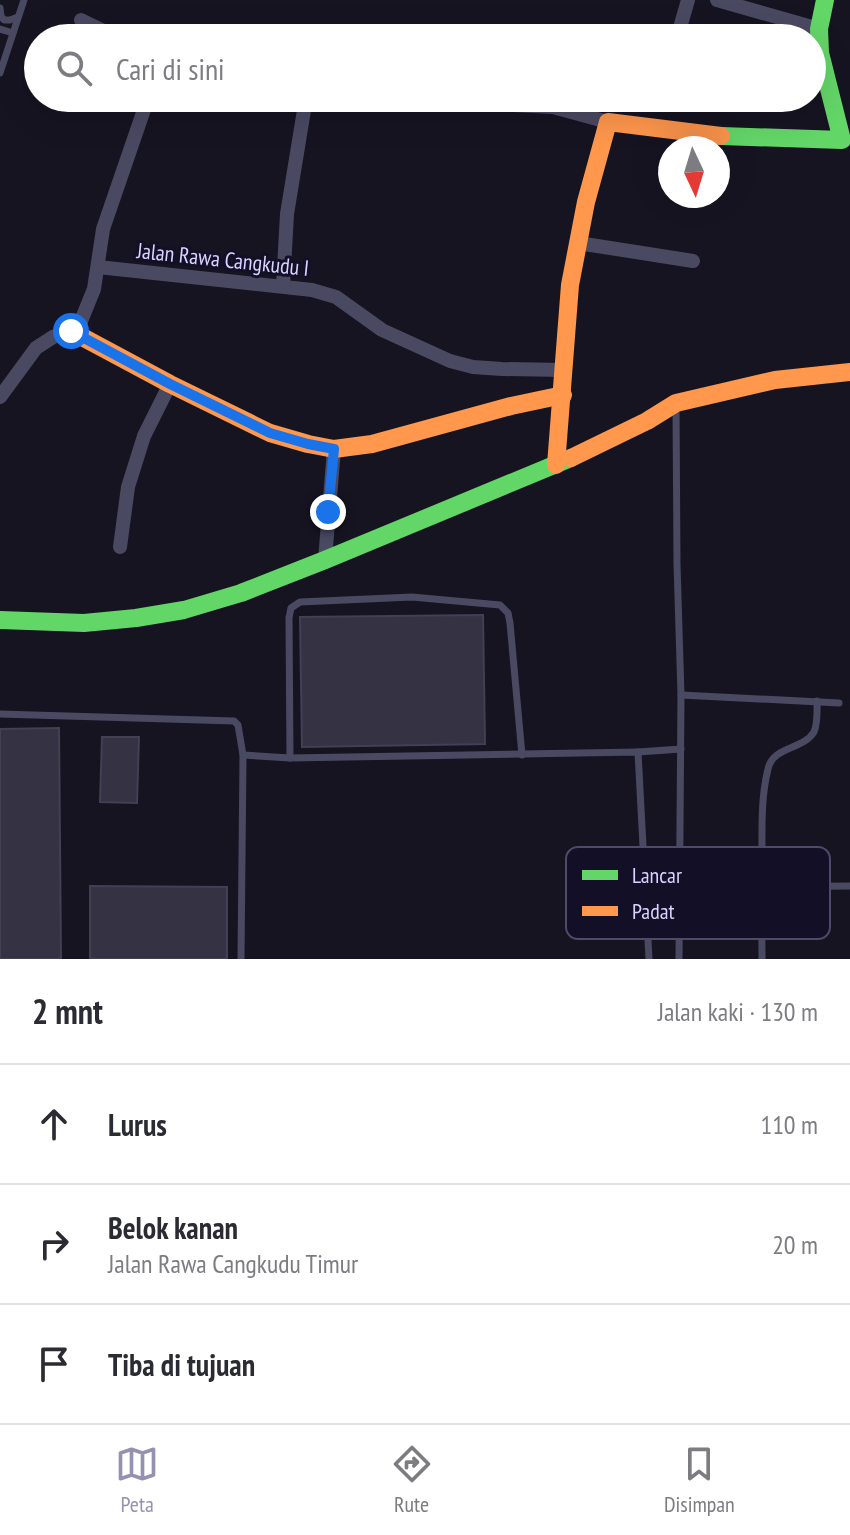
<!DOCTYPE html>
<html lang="id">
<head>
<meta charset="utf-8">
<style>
  body { margin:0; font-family:"PT Sans Narrow",sans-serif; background:#f2f2f3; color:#2b2b33 }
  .compass { position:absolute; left:658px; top:136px; width:72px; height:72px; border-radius:50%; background:#fff; box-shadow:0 8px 32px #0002; rotate:176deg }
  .stop { position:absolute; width:24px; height:24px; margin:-18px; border:6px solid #1a73e8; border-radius:50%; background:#fff }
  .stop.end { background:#1a73e8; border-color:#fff; box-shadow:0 2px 8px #0008 }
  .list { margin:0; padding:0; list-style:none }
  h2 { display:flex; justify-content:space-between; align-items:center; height:104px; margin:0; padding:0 32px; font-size:34px }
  h2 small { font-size:26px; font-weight:400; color:#7c7c81 }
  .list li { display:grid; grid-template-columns:52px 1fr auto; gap:24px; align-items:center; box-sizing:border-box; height:120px; padding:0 32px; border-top:2px solid #e1e1e2 }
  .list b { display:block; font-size:30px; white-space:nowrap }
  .list p { margin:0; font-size:26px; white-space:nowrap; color:#7c7c81 }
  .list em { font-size:26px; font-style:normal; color:#7c7c81 }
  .icon { flex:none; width:44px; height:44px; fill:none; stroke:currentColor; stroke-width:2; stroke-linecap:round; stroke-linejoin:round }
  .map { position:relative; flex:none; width:850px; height:959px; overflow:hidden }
  .search { position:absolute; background:#fff; box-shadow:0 8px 32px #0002; left:24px; right:24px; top:24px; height:88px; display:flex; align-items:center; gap:20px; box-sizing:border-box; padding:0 28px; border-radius:44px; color:#7c7c81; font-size:30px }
  .sheet { height:464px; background:#fff }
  nav { display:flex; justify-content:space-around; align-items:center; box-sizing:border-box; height:112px; border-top:2px solid #e1e1e2; background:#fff; font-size:22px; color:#7c7c81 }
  nav a { display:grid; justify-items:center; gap:4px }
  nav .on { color:#9591b1 }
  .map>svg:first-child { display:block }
  .building { fill:#343243; stroke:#433f54; stroke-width:2 }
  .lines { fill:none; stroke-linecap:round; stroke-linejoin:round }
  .lane { stroke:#4a4962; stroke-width:7 }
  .street { stroke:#4a4962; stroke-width:14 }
  .fast { stroke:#63d668; stroke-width:18 }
  .slow { stroke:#ff974d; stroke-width:18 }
  .route { stroke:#1a73e8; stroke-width:10 }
  .labels { text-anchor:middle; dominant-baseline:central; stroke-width:6; stroke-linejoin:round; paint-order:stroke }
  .street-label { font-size:22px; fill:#d9d4ff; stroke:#130f26 }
  .key { fill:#130f26; stroke:#4e4a67; stroke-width:2 }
  .key-label { font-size:22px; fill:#d9d4ff }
</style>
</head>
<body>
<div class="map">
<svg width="850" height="959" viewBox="0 0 850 959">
  <rect width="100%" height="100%" fill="#161421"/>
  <g class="building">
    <path d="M483,615L485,744L302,747L300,617Z"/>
    <path d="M59,728L61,959H0V729Z"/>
    <path d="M102,737H139L137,803L100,802Z"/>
    <path d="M90,886L227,887V959H90Z"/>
  </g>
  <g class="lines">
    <g class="lane">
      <path d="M0,8L1,16L4,20H10L18,17"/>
      <path d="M0,29L13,33"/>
      <path d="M0,73L24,0"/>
      <path d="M676,405L677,564L681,695L679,959"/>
      <path d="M681,695L839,703"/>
      <path d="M0,714L234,721L238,725L243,755L290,758L638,752L649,959"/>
      <path d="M638,752L681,749"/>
      <path d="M290,758L289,618L291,608L300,602L412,597L500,605L508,613L510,623L522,755"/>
      <path d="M761,887L850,886"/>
      <path d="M241,959L243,755"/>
      <path d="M762,959C762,924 761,889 762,854C762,826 761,797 768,769C773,746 803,750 814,732C818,723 817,711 817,701"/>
    </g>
    <g class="street">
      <path d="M717,0L819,29"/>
      <path d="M81,20L118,38"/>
      <path d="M677,38L688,0"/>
      <path d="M434,98L469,103L553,107L608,122"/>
      <path d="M578,243L693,261"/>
      <path d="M98,267L312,290L336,297L382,330L450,361L473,367L502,369L564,370"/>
      <path d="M283,286L287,214L306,98"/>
      <path d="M0,397L36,348L53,337L71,331L81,321L94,289L103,229L148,98"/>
      <path d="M120,547L128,487L144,436L170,384"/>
      <path d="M325,560L334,449"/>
    </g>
    <g class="fast">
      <path d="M721,136L842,140L820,53L819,29L825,0"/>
      <path d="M0,620L84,623L136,618L184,610L241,593L325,560L571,458"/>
    </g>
    <g class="slow">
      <path d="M71,331L170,384L270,433L308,444L334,449L372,444L511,406L563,395"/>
      <path d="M571,458L647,421L676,403L775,380L850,372"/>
      <path d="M556,465L570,285L586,202L608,122L721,136"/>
    </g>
  </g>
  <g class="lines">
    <path class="route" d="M71,331L170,384L270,433L308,444L334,449L328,512"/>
  </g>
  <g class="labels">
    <g class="street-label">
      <text transform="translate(223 259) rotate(6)">Jalan Rawa Cangkudu I</text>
    </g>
  </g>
  <rect x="566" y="847" width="264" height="92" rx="12" class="key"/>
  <rect x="582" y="870" width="36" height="10" fill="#63d668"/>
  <rect x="582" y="906" width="36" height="10" fill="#ff974d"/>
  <g class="key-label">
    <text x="632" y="883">Lancar</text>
    <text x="632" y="919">Padat</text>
  </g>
</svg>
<svg class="compass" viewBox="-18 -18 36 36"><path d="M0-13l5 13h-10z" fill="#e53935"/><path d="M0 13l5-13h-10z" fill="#7c7c81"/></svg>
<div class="stop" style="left:71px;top:331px"></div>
<div class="stop end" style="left:328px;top:512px"></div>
<div class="search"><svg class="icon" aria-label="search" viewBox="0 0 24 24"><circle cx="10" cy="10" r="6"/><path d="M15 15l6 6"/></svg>Cari di sini</div>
</div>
<section class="sheet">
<h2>2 mnt<small>Jalan kaki · 130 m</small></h2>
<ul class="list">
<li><svg class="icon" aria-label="ahead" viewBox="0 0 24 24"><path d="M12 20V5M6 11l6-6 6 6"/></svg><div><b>Lurus</b></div><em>110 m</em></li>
<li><svg class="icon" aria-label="right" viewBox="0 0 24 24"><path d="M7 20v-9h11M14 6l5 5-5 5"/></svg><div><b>Belok kanan</b><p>Jalan Rawa Cangkudu Timur</p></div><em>20 m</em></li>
<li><svg class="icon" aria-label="arrive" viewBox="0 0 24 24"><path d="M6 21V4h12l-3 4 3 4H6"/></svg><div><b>Tiba di tujuan</b></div></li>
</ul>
</section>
<nav>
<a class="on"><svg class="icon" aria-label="map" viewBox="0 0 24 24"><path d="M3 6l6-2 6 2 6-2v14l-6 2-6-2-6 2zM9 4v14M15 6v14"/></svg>Peta</a>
<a><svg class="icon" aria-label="directions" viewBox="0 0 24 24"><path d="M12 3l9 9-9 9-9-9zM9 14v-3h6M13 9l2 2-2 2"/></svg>Rute</a>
<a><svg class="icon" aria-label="saved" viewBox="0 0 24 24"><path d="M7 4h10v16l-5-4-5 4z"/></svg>Disimpan</a>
</nav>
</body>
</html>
